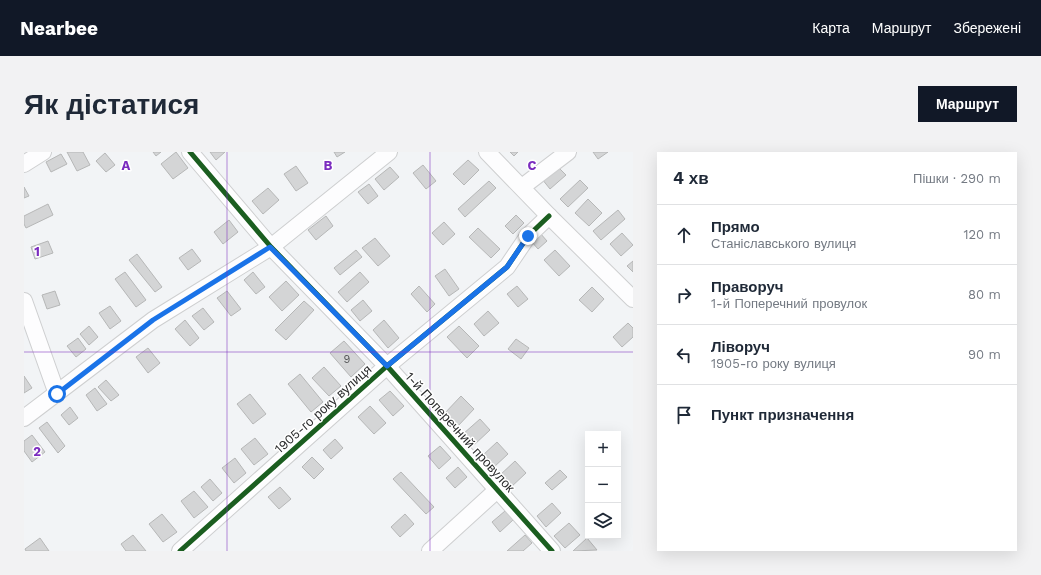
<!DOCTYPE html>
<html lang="uk">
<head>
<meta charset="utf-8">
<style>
  body { margin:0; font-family:"Work Sans",sans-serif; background:#f2f2f3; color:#1f2937 }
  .controls { position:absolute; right:12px; bottom:12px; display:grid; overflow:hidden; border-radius:0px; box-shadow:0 4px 16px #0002 }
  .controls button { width:36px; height:36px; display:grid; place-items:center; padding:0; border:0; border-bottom:1px solid #e0e1e3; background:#fff; color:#1f2937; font:20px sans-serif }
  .stop { position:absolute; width:12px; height:12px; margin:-9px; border:3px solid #1a73e8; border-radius:50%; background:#fff }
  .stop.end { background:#1a73e8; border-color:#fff; box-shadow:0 1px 4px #0008 }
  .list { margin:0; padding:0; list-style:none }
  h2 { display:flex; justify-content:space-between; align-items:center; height:52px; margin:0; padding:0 16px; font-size:17px }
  h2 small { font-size:13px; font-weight:400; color:#747a83 }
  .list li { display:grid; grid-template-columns:26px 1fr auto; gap:12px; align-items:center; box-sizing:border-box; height:60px; padding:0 16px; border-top:1px solid #e0e1e3 }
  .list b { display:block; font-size:15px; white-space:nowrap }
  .list p { margin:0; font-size:13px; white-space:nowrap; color:#747a83 }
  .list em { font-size:13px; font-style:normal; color:#747a83 }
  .icon { flex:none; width:22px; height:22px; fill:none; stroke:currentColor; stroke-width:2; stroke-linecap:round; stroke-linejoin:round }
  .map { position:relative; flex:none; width:609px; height:399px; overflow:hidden; border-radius:0px }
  header { display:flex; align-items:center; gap:24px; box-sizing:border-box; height:56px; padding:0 20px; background:#111827; color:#fff }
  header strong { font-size:19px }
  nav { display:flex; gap:22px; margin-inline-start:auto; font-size:14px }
  .intro { display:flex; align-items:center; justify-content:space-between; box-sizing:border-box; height:96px; padding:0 24px }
  h1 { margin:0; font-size:28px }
  .button { padding:10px 18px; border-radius:0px; background:#111827; color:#fff; font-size:14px; font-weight:700 }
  main { display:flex; gap:24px; padding:0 24px }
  aside { flex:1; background:#fff; border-radius:0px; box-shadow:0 4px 16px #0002 }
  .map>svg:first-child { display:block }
  .building { fill:#d4d5d6; stroke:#b6b7b7 }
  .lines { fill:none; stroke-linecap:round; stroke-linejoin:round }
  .minor-casing { stroke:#cecfd0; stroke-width:18 }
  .minor { stroke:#fdfdfe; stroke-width:16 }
  .cycleway-casing { stroke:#fff; stroke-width:8 }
  .cycleway { stroke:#1b5e20; stroke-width:5 }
  .route { stroke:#1a73e8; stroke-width:5 }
  .grid { fill:none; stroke:#7b2cbf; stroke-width:1; stroke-opacity:0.55 }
  .labels { text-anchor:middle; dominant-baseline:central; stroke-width:3; stroke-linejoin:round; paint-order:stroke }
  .number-label { font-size:11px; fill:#555657 }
  .street-label { font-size:13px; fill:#2b2c2d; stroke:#fff }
  .grid-label { font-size:13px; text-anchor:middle; font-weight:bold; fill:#7b2cbf; stroke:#fff; stroke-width:3; stroke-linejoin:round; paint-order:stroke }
</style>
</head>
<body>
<header>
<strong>Nearbee</strong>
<nav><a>Карта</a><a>Маршрут</a><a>Збережені</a></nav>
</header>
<div class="intro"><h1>Як дістатися</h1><a class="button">Маршрут</a></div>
<main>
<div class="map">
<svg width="609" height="399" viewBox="0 0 609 399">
  <rect width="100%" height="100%" fill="#f2f4f6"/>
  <g class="building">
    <path d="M43,0H59L66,13L53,19Z"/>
    <path d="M129,0H137L132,4Z"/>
    <path d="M152,0L164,16L149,27L137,12Z"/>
    <path d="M186,0H201L192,8Z"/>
    <path d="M310,0H321L313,5Z"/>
    <path d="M486,0H494L490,4Z"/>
    <path d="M569,0H584L574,7Z"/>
    <path d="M81,1L91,13L82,20L72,9Z"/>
    <path d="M37,2L43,12L27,20L22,10Z"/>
    <path d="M444,8L455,18L440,33L429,22Z"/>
    <path d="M399,13L412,29L402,37L389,21Z"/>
    <path d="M272,14L284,31L272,39L260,22Z"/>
    <path d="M533,14L542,23L526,37L518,27Z"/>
    <path d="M366,15L375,25L360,38L351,27Z"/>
    <path d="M556,28L564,36L544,55L536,47Z"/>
    <path d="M465,29L472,36L441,65L434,57Z"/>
    <path d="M345,32L354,44L344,52L334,40Z"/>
    <path d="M0,35L5,44L0,46Z"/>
    <path d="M244,36L255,48L239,62L228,49Z"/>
    <path d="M564,47L578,61L565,74L551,61Z"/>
    <path d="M24,52L29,63L2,76L0,72V64Z"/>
    <path d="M594,58L601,67L577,88L569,79Z"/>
    <path d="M492,63L500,71L489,82L481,74Z"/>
    <path d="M302,64L309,74L292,88L284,78Z"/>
    <path d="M205,68L214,80L199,92L190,80Z"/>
    <path d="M420,70L431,82L419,93L408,81Z"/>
    <path d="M454,76L476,97L467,106L445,85Z"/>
    <path d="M516,81L523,89L514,97L507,89Z"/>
    <path d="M598,81L609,93L597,104L586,92Z"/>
    <path d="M351,86L366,104L354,114L338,96Z"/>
    <path d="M24,89L29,101L11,107L7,95Z"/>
    <path d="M168,97L177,109L164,118L155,106Z"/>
    <path d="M332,98L338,105L316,123L310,116Z"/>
    <path d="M531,98L546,114L535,124L520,108Z"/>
    <path d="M113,102L138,135L131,140L105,108Z"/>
    <path d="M609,109V120L603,114Z"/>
    <path d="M421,117L435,137L425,144L411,124Z"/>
    <path d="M101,120L122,148L112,155L91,127Z"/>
    <path d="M229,120L241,135L232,142L220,128Z"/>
    <path d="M336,120L345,130L323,150L314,140Z"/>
    <path d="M262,129L275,143L258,159L245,145Z"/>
    <path d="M395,134L411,152L403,160L387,142Z"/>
    <path d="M493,134L504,147L494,155L483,142Z"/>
    <path d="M568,135L580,147L568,160L555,148Z"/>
    <path d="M31,139L36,153L23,157L18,143Z"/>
    <path d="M203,139L217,157L207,164L193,146Z"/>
    <path d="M339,148L348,159L336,169L327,158Z"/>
    <path d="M280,149L290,158L262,188L251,178Z"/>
    <path d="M86,154L97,169L86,177L75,161Z"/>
    <path d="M179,156L190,170L180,178L168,164Z"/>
    <path d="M464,159L475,171L460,184L450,172Z"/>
    <path d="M161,168L175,186L166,194L151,177Z"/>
    <path d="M360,168L375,186L364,196L349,178Z"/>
    <path d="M604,171L609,176V185L598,195L589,185Z"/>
    <path d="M65,174L74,185L65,193L56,182Z"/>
    <path d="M435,174L455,194L443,206L423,185Z"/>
    <path d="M54,186L62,197L52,205L43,194Z"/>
    <path d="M492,187L505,196L497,207L484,197Z"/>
    <path d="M320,189L341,212L327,225L306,201Z"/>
    <path d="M124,196L136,211L124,221L112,205Z"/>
    <path d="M300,215L317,234L305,244L288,226Z"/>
    <path d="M276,222L299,250L287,260L264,232Z"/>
    <path d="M0,224L8,236L0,241Z"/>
    <path d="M82,228L95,243L87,249L74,235Z"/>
    <path d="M71,236L83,252L73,259L62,243Z"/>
    <path d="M366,239L380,254L369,264L355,248Z"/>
    <path d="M226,242L242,262L229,272L213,252Z"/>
    <path d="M437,244L450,257L433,275L420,262Z"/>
    <path d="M346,254L362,271L350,282L334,265Z"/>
    <path d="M46,255L54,266L45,273L37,263Z"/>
    <path d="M456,267L466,278L450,293L439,282Z"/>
    <path d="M23,270L41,294L34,301L15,276Z"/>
    <path d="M8,283L21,300L8,310L0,299V289Z"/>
    <path d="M231,286L244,302L230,313L217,297Z"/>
    <path d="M311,287L319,296L307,307L299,298Z"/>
    <path d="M473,290L484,302L470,315L458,304Z"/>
    <path d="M416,294L427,306L415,317L404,304Z"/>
    <path d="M288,305L300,317L290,327L278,315Z"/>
    <path d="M211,306L222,321L210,331L198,316Z"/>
    <path d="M491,309L502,321L486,336L475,324Z"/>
    <path d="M434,315L443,325L431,336L422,326Z"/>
    <path d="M536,318L543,325L528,338L521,331Z"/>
    <path d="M377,320L410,355L402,362L369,327Z"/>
    <path d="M186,327L198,341L189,349L177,335Z"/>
    <path d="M256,335L267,347L255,357L244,345Z"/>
    <path d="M170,339L184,355L170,366L157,349Z"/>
    <path d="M528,351L537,361L522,375L513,364Z"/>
    <path d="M481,359L489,368L476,380L468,370Z"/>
    <path d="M138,362L153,380L139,390L125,372Z"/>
    <path d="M381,362L390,372L376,385L367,375Z"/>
    <path d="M545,371L556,383L541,396L530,384Z"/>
    <path d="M109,383L122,399H102L97,392Z"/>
    <path d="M501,383L508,391L499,399H483Z"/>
    <path d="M16,386L25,399H2L1,397Z"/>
    <path d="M563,386L573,398L549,399Z"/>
  </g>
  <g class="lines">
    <g class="minor-casing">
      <g id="minor">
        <path d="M166,0L247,95L363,214L528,399"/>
        <path d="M463,0L525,64L609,147"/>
        <path d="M0,12L19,0"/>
        <path d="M498,35L544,0"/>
        <path d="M0,149L33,242"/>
        <path d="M0,266L129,168L247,95L365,0"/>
        <path d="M156,399L363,214L483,115L504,84L525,64"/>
        <path d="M406,399L473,338"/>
      </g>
    </g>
    <use href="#minor" class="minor"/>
    <g class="cycleway-casing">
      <g id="cycleway">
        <path d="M166,0L247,95L363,214L528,399"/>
        <path d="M156,399L363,214L483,115L504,84L525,64"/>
      </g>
    </g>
    <use href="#cycleway" class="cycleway"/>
  </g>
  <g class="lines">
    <path class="route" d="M33,242L129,168L246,95L363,214L483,115L504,84"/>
  </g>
  <path class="grid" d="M203,0V399M406,0V399M0,200H609"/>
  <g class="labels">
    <g class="number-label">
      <text x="323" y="207">9</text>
    </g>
    <g class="street-label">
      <text transform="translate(299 257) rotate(-42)">1905-го року вулиця</text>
      <text transform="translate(436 280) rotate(48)">1-й Поперечний провулок</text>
    </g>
  </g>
  <g class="grid-label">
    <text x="102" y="18">A</text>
    <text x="304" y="18">B</text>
    <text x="508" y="18">C</text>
    <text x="13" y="104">1</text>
    <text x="13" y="304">2</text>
  </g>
</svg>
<div class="controls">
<button>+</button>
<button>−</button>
<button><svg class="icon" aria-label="layers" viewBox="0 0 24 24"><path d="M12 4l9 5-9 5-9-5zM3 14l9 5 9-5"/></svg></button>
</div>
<div class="stop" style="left:33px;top:242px"></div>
<div class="stop end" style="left:504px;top:84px"></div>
</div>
<aside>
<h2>4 хв<small>Пішки · 290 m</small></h2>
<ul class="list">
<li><svg class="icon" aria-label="ahead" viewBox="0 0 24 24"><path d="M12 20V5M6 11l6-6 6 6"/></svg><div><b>Прямо</b><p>Станіславського вулиця</p></div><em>120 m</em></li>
<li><svg class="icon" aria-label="right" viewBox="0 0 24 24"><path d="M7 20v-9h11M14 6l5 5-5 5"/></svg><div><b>Праворуч</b><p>1-й Поперечний провулок</p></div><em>80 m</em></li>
<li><svg class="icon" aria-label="left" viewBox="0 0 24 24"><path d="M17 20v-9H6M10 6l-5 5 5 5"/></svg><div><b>Ліворуч</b><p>1905-го року вулиця</p></div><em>90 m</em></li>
<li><svg class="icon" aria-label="arrive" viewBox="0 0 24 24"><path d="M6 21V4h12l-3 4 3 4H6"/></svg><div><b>Пункт призначення</b></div></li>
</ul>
</aside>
</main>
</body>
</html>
